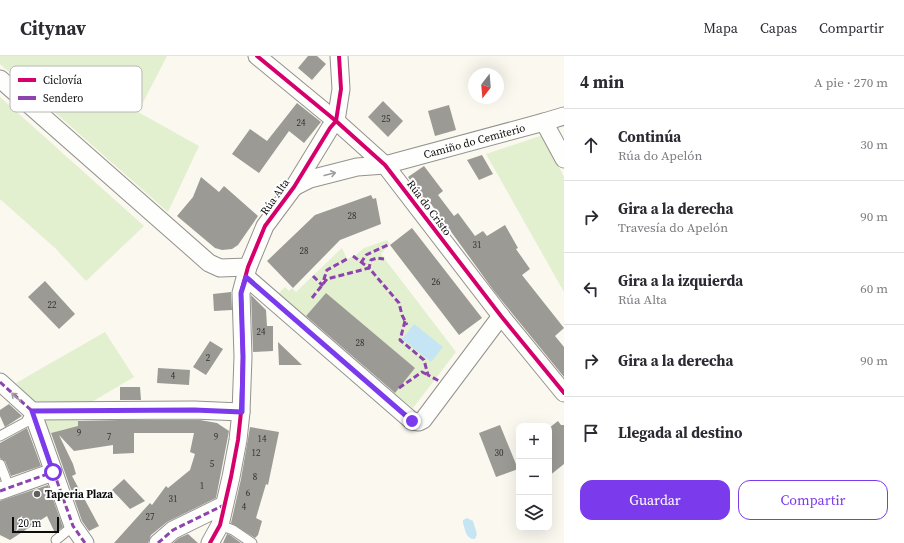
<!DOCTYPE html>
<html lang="es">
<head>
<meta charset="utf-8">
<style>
  body { margin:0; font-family:"Source Serif 4",serif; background:#f2f2f3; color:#2b2b33 }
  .controls { position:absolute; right:12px; bottom:12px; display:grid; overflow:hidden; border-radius:8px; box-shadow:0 4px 16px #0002 }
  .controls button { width:36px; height:36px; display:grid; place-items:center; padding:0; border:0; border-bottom:1px solid #e1e1e2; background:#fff; color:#2b2b33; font:20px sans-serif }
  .compass { position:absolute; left:468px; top:12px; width:36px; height:36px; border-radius:50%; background:#fff; box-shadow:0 4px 16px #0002; rotate:196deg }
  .scale { position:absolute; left:12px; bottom:10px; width:47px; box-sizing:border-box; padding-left:4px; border:2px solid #0c0c0c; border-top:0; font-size:11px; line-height:14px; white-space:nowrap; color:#0c0c0c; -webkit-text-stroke:3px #fff; paint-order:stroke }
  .stop { position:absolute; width:12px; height:12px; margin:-9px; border:3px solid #7c3aed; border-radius:50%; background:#fff }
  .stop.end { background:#7c3aed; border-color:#fff; box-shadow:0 1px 4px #0008 }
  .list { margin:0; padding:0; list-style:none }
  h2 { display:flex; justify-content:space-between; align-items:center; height:52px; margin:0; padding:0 16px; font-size:17px }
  h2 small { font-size:13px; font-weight:400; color:#7c7c81 }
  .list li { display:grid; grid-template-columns:26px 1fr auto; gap:12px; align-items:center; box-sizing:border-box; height:72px; padding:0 16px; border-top:1px solid #e1e1e2 }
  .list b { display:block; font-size:15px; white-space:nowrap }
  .list p { margin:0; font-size:13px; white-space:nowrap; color:#7c7c81 }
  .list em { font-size:13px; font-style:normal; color:#7c7c81 }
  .actions { display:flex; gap:8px; padding:12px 16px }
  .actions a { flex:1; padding:9px 0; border:1px solid #7c3aed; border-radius:12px; text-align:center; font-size:14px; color:#7c3aed }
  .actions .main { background:#7c3aed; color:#fff }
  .icon { flex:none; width:22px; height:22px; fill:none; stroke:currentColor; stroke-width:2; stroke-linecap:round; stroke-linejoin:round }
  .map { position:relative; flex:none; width:564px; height:487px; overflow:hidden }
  header { display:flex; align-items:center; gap:24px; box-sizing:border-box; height:56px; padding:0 20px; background:#fff; border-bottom:1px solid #e1e1e2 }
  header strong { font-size:19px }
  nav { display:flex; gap:22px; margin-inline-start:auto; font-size:14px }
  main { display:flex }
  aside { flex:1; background:#fff }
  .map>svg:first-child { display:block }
  .green { fill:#e3f0cf }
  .water { fill:#c6e5f4 }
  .building { fill:#9c9a95 }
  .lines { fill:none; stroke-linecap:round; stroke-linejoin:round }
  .service-casing { stroke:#93928e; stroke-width:11 }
  .minor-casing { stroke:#93928e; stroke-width:19 }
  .service { stroke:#fefefd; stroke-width:9 }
  .minor { stroke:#fefefd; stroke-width:17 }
  .quiet { stroke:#8e44ad; stroke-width:3; stroke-dasharray:6 3; stroke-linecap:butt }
  .cycleway-casing { stroke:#fff; stroke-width:6 }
  .cycleway { stroke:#d6006c; stroke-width:4 }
  .oneway { stroke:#9d9d9d }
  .route { stroke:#7c3aed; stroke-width:5 }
  .poi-dot { fill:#5f5f5b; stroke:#fff; stroke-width:1.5 }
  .labels { text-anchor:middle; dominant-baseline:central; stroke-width:4; stroke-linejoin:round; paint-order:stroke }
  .number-label { font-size:9px; fill:#30302e }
  .street-label { font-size:11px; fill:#0c0c0c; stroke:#fff }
  .poi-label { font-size:11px; font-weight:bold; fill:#0c0c0c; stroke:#fff; text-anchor:start }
  .key { fill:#fff; stroke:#b6b6b6; stroke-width:1 }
  .key-label { font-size:11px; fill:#0c0c0c }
</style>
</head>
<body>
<header>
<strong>Citynav</strong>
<nav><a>Mapa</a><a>Capas</a><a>Compartir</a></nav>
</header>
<main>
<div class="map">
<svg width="564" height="487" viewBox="0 0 564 487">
  <rect width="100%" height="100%" fill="#faf8ef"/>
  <g class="green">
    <path d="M0,0H167L138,56L199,90L168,156L0,8Z"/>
    <path d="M0,41L144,170L86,225L55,192L0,143Z"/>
    <path d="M543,79L564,121V236L486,98Z"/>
    <path d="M387,184L390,188L381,198L456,296L413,352L394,337L415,312L326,237L304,262L279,237L285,231L289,235L292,232L296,236L342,192L347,203L356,199L364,192Z"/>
    <path d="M105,276L134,321L85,350H44L30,342L16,327Z"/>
    <path d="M78,361L79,375L65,373L49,378L41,363Z"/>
  </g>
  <g class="water">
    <path d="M414,268L443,291L431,306L402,283Z"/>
    <path d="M467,462L473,465L477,478L475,483C466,484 465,473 463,467V464Z"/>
  </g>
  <g class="building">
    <path d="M308,0H317L326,8L312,24L298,12Z"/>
    <path d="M383,45L403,65L388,81L368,61Z"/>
    <path d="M297,47L321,66L304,87L289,75L259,117L232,98L250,73L267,85Z"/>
    <path d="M449,49L456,74L435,80L428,55Z"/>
    <path d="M482,99L493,118L479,124L467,104Z"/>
    <path d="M424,110L443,135L438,139L454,160L458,157L475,180L483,175L487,180L505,169L518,192L516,193L530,213L522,219L564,272L555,280L564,291V321L494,235L431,148L429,149L408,121Z"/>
    <path d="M201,121L219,136L224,130L258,160L238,189L232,193L222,194L215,192L177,160L193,141Z"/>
    <path d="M371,139L373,143L376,142L381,168L340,184L293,232L267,205L315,159Z"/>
    <path d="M412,172L482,262L459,279L390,189Z"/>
    <path d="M45,225L75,258L59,273L28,241Z"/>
    <path d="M231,236L232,254L214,255L213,238Z"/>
    <path d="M326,237L415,312L395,337L306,260Z"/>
    <path d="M251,239L266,254L267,270H273V295L253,296Z"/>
    <path d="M210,285L223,293L206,319L193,311Z"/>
    <path d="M278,286L302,309H279Z"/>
    <path d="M158,312L190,314L189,329L157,327Z"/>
    <path d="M120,331H140L141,344H120Z"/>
    <path d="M9,348L22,360L5,371L0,360V354Z"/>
    <path d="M119,364H200L217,367L229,375L216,442L167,466L151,479L148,487H114L150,447L152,449L166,430L168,432L190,414L195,398L190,396L194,377H134V397L113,398V389L74,395L59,379L73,408L76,418L72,420L99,470L89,475L82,465L51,377L78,370V365Z"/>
    <path d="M558,365L561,369H564V408L549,420V372Z"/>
    <path d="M500,369L518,413L496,421L479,377Z"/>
    <path d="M250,371L279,376L268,429L266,428L256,462L262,465L258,479L255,482L231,467L241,423Z"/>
    <path d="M27,372L41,410L11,420L5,405L0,402V387Z"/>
    <path d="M124,423L145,445L130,453L112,434Z"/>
    <path d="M48,429L63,471L55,477L47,460L10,484L0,479V445Z"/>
    <path d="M188,478L198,487H173L179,482Z"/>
    <path d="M227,478L230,479L241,487H223Z"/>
  </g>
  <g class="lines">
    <g class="service-casing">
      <g id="service">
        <path d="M0,380L26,366L32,355"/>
        <path d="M0,408L9,431"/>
        <path d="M220,469L233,474L252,487"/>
        <path d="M56,484L73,470"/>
      </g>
    </g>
    <g class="minor-casing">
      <g id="minor">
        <path d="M257,0L336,65L385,109L501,260L564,337"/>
        <path d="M0,23L209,207L220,212L248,211"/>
        <path d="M544,66L564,103"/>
        <path id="s1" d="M294,131L310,123L357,111L385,109L544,66L564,60"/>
        <path d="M246,221L412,365L419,366L423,364L501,260"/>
        <path d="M0,326L32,355L73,470L85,487"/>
        <path d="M32,355L194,354L241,356"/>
        <path d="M0,435L53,416"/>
        <path d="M158,487L173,474L224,449"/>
        <path d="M210,487L220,469L231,421L238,384L241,356L243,301L241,237L248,211L265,170L294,131L330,72L336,65L341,33L339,0"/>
      </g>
    </g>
    <use href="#service" class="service"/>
    <use href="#minor" class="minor"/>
    <g class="quiet">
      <path d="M353,200L369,212L371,204L377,202L384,203"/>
      <path d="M361,207L366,199L390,188"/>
      <path d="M313,220L322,229L327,214L347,203"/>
      <path d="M312,242L327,223L369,212L399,247L402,259L407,269"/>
      <path d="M405,265L400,284L424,304L428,319L439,325"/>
      <path d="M0,326L32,355L73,470L85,487"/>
      <path d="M399,332L422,316L428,319"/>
      <path d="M0,435L53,416"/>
      <path d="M158,487L173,474L224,449"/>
    </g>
    <g class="cycleway-casing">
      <g id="cycleway">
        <path d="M257,0L336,65L385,109L501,260L564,337"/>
        <path d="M210,487L220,469L231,421L238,384L241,356L243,301L241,237L248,211L265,170L294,131L330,72L336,65L341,33L339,0"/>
      </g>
    </g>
    <use href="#cycleway" class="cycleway"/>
  </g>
  <defs><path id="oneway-shaft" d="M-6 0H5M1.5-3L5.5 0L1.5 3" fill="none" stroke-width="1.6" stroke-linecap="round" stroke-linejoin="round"/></defs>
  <g class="oneway">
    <use href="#oneway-shaft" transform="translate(330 118) rotate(-14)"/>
    <use href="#oneway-shaft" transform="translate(16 341) rotate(-137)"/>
  </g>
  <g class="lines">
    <path class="route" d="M53,416L32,355L194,354L242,356L243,301L241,237L246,221L412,365"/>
  </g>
  <circle class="poi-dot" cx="37" cy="438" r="4"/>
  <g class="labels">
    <g class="number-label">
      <text x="386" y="63">25</text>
      <text x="301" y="67">24</text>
      <text x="352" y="160">28</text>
      <text x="477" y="189">31</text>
      <text x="304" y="195">28</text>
      <text x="436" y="226">26</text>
      <text x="52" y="249">22</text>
      <text x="261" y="276">24</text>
      <text x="360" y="287">28</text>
      <text x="208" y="302">2</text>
      <text x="173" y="320">4</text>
      <text x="79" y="377">9</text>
      <text x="109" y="381">7</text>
      <text x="216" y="381">9</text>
      <text x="262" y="383">14</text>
      <text x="256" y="397">12</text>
      <text x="499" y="397">30</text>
      <text x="212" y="408">5</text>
      <text x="255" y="421">8</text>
      <text x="202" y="430">1</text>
      <text x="248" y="437">6</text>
      <text x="173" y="443">31</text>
      <text x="244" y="451">4</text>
      <text x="150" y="461">27</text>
    </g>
    <g class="street-label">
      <text stroke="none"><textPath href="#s1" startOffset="187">Camiño do Cemiterio</textPath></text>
      <text transform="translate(275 141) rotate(-55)">Rúa Alta</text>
      <text transform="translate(429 152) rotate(53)">Rúa do Cristo</text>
    </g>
    <g class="poi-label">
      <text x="45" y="438">Taperia Plaza</text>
    </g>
  </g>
  <rect x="10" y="10" width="132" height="46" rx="6" class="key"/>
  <rect x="18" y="22" width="18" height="4" fill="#d6006c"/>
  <rect x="18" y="40" width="18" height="4" fill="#8e44ad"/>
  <g class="key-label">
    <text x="43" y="28">Ciclovía</text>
    <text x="43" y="46">Sendero</text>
  </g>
</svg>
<div class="controls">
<button>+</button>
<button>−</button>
<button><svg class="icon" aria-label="layers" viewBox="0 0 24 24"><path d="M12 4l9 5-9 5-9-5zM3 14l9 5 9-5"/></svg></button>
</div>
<svg class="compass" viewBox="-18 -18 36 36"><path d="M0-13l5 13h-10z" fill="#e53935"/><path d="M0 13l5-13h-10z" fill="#7c7c81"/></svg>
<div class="scale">20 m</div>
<div class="stop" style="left:53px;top:416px"></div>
<div class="stop end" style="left:412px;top:365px"></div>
</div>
<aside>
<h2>4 min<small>A pie · 270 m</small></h2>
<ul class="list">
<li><svg class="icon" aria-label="ahead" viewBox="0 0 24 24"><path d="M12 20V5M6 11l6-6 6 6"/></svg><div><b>Continúa</b><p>Rúa do Apelón</p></div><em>30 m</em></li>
<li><svg class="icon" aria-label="right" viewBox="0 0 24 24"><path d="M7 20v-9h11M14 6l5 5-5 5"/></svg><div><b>Gira a la derecha</b><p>Travesía do Apelón</p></div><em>90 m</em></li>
<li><svg class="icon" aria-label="left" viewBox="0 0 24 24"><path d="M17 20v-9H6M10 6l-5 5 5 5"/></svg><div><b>Gira a la izquierda</b><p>Rúa Alta</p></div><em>60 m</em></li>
<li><svg class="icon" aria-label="right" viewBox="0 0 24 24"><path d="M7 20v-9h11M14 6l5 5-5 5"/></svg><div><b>Gira a la derecha</b></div><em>90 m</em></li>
<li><svg class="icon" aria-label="arrive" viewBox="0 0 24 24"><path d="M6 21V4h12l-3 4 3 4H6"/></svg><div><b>Llegada al destino</b></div></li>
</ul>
<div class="actions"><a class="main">Guardar</a><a>Compartir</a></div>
</aside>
</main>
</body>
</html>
